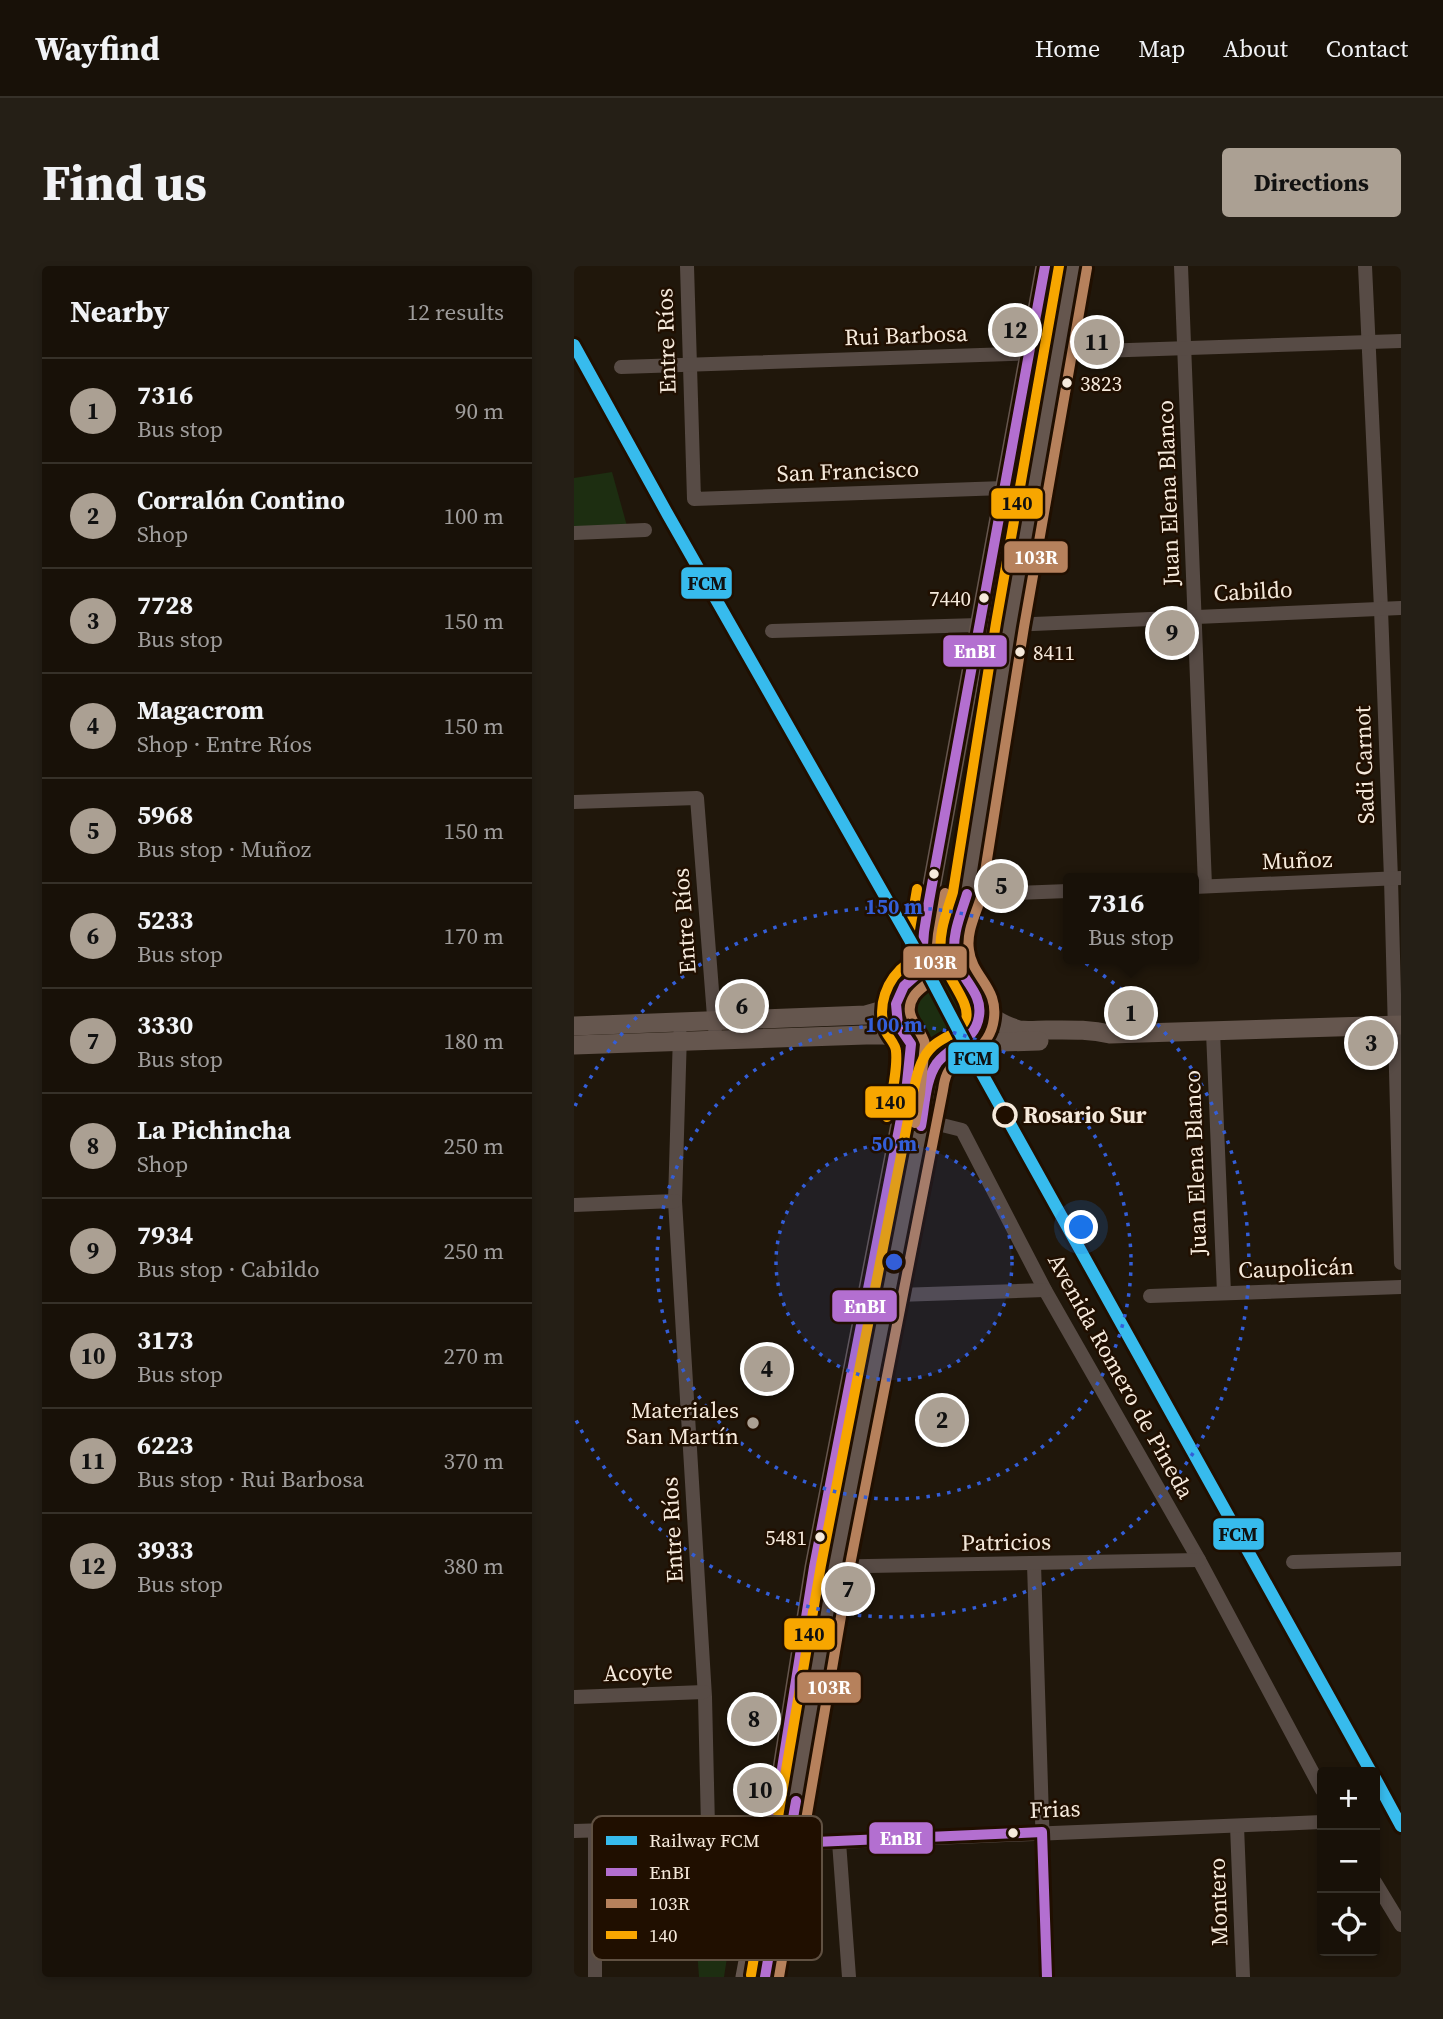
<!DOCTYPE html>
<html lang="en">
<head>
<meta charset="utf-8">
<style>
  body { margin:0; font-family:"Source Serif 4",serif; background:#251f16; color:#f1f3f6 }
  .controls { position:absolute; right:21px; bottom:21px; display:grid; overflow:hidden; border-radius:7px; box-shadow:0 4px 10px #0003 }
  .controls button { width:63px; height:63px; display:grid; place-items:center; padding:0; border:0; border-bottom:2px solid #363129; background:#181108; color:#f1f3f6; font:35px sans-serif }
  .you { position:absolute; left:508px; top:962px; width:24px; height:24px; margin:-18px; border:5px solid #fff; border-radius:50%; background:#1a73e8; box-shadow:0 0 0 10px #1a73e833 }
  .badge { display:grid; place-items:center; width:46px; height:46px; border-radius:50%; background:#aba093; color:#111; font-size:23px; font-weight:700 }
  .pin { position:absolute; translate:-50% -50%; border:4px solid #fff; box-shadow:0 2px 7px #0006 }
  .popup { position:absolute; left:489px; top:607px; width:136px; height:91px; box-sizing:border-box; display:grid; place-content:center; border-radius:7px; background:#181108; filter:drop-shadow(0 2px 5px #0005); font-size:23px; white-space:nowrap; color:#9f9d9c }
  .popup b { font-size:26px; color:#f1f3f6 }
  .popup::after { content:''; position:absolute; left:50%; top:100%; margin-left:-14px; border:14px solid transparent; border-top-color:#181108 }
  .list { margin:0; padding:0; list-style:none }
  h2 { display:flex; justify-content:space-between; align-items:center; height:91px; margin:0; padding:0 28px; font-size:30px }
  h2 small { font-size:23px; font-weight:400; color:#9f9d9c }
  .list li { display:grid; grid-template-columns:46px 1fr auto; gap:21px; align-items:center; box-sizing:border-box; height:105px; padding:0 28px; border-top:2px solid #363129 }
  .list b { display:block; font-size:26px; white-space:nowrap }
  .list p { margin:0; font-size:23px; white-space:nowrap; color:#9f9d9c }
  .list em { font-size:23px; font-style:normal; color:#9f9d9c }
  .icon { flex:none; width:38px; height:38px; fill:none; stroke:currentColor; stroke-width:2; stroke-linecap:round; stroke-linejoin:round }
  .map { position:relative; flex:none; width:827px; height:1711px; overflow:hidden; border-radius:7px }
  header { display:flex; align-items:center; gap:42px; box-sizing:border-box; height:98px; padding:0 35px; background:#181108; border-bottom:2px solid #363129 }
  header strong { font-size:33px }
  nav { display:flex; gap:38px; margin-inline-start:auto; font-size:24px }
  .intro { display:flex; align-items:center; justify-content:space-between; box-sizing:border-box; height:168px; padding:0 42px }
  h1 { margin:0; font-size:49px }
  .button { padding:18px 32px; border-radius:7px; background:#aba093; color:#111; font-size:24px; font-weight:700 }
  main { display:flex; gap:42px; padding:0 42px }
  aside { flex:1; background:#181108; border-radius:7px; box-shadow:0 4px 10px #0003 }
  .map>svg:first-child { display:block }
  .green { fill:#1d2e11 }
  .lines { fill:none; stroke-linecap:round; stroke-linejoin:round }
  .minor { stroke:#574b45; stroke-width:14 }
  .secondary { stroke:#65564e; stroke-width:19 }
  .bus-1-casing { stroke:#200f00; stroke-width:16 }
  .bus-2-casing { stroke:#200f00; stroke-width:16 }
  .bus-3-casing { stroke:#200f00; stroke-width:16 }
  .bus-1 { stroke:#b36fd0; stroke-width:10 }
  .bus-2 { stroke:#b6815c; stroke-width:10 }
  .bus-3 { stroke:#f7a600; stroke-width:10 }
  .rail-1-casing { stroke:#200f00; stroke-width:18 }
  .rail-1 { stroke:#37bbed; stroke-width:12 }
  .ring { fill:none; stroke:#335ed8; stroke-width:3.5; stroke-dasharray:3.5 7 }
  .bus-dot { fill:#f6eadc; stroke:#200f00; stroke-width:2.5 }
  .stop-dot { fill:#200f00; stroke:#f6eadc; stroke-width:3.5 }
  .poi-dot { fill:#aba093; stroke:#200f00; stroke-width:2.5 }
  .labels { text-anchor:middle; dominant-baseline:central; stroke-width:5; stroke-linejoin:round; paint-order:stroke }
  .bus-label { font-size:21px; fill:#f6eadc; stroke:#200f00; text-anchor:start }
  .street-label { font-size:23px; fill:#f6eadc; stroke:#200f00 }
  .stop-label { font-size:23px; font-weight:bold; fill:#f6eadc; stroke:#200f00; text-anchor:start }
  .poi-label { font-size:23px; fill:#f6eadc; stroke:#200f00; text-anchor:end }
  .key { fill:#200f00; stroke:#605142; stroke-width:2 }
  .key-label { font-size:19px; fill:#f6eadc }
  .centre { fill:#335ed8; stroke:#200f00; stroke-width:3.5 }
  .ring-label { font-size:21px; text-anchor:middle; font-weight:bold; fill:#335ed8; stroke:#200f00; stroke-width:5; stroke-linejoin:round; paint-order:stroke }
  .line-badge { stroke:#200f00; stroke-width:2.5 }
  .badge-label { font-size:19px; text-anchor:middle; font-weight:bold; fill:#fff }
  .pale-badge-label { font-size:19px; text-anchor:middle; font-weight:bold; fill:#111 }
</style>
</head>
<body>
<header>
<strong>Wayfind</strong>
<nav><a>Home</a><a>Map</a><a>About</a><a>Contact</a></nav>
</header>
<div class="intro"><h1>Find us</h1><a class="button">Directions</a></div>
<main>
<aside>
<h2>Nearby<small>12 results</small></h2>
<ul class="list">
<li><span class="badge">1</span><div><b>7316</b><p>Bus stop</p></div><em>90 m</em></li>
<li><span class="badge">2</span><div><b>Corralón Contino</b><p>Shop</p></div><em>100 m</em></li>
<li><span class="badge">3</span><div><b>7728</b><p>Bus stop</p></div><em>150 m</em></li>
<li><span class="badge">4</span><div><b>Magacrom</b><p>Shop · Entre Ríos</p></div><em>150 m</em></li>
<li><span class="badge">5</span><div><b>5968</b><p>Bus stop · Muñoz</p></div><em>150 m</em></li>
<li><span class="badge">6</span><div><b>5233</b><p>Bus stop</p></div><em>170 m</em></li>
<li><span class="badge">7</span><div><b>3330</b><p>Bus stop</p></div><em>180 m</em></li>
<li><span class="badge">8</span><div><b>La Pichincha</b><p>Shop</p></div><em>250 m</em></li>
<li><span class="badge">9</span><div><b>7934</b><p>Bus stop · Cabildo</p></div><em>250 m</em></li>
<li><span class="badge">10</span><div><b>3173</b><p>Bus stop</p></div><em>270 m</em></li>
<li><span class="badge">11</span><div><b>6223</b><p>Bus stop · Rui Barbosa</p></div><em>370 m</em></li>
<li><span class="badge">12</span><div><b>3933</b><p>Bus stop</p></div><em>380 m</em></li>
</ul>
</aside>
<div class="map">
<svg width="827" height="1711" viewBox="0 0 827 1711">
  <rect width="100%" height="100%" fill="#20170b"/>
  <g class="green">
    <path d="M38,206L53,260L0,262V212Z"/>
    <path d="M366,702L404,730L391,777L337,778L325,727Z"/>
    <path d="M144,1572L170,1582L150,1711H125L115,1575Z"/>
  </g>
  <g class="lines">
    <g class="minor">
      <path d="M113,0L120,233L430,222"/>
      <path d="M607,0L631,620"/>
      <path d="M791,0L807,343L817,613L827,997"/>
      <path d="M47,101L827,75"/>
      <path d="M0,267L71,264"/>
      <path d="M198,365L405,359L416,360L827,342"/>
      <path d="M0,536L123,532L141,763"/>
      <path d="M620,621L827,612"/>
      <path d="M393,629L494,625"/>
      <path d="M639,766L650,1027"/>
      <path d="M106,768L101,935L131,1431L134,1561"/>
      <path d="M348,854L388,864L471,1024L625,1294L748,1524"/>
      <path d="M0,939L101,935"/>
      <path d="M293,1030L471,1024"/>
      <path d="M576,1030L827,1021"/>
      <path d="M719,1296L827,1293"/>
      <path d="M460,1298L473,1711"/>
      <path d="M240,1301L625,1294"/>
      <path d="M0,1431L130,1426"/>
      <path d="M663,1560L669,1711"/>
      <path d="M0,1565L134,1561L196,1578H215L748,1556"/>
      <path d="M21,1565V1711"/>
      <path d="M265,1576L275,1711"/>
      <path d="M801,1616L827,1659"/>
    </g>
    <g class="secondary">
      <path d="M347,705L350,666L355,635L471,0"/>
      <path d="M393,713L382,693L380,670L393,629L436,359L499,0"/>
      <path d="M404,730C416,799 330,803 323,752C321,740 323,728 331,717C338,709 348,704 359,703C388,700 396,720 411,740C414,744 417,750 421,753C426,757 439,762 445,764C454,765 464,764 472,764C494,764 514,763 536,768L827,759"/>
      <path d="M0,760L292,749L313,743L324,728"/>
      <path d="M391,777L465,775"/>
      <path d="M0,779L292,769H310L332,772"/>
      <path d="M171,1711L196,1578L240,1301L332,827L337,778"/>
      <path d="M191,1711L215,1578L261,1302L352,834L361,801L374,786"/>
    </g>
    <g class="bus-1-casing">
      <g id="bus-1">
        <path d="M471,0L355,635L350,666L347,705L330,720L322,738L324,759L337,778L332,827L240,1301L196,1578L468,1566L473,1711"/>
        <path d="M347,860C351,840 351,814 363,797C377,779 402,775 405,750C409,726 386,713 381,691C377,670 387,648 393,628"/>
        <path d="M191,1711L222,1535"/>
      </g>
    </g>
    <g class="bus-2-casing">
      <g id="bus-2">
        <path d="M341,857L346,828L351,778C347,761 327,750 340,730C346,721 356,718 360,709L364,668L371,627"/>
        <path d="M205,1711L275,1304L369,824C370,816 372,805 379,800C383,796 389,796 393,792C405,785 416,772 419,758C427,722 398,712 395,684C392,666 402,648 407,631L450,361L513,2"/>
      </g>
    </g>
    <g class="bus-3-casing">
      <g id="bus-3">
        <path d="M313,851C317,833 324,804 322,785C322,779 315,772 312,766C302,741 312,713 334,697L336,664L343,623"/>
        <path d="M177,1709L247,1299L341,818C344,804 348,790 359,780C370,770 386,768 392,753C397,736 370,709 367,689C364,667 373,646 379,626L422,357L485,0"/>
      </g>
    </g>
    <use href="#bus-1" class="bus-1"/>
    <use href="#bus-2" class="bus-2"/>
    <use href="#bus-3" class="bus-3"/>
    <g class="rail-1-casing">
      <g id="rail-1">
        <path d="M0,79L94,249L349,697L391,777L797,1506"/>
        <path d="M801,1512L827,1560"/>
      </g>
    </g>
    <use href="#rail-1" class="rail-1"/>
  </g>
  <circle cx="320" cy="996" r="118" fill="#335ed8" fill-opacity=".12"/>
  <g class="ring">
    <circle cx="320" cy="996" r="118"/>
    <circle cx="320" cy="996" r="237"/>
    <path d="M1 840A355 355 0 1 1 1 1152"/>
  </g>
  <g class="bus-dot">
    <circle cx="493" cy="117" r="6"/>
    <circle cx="410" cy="332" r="6"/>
    <circle cx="446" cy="386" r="6"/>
    <circle cx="360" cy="608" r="6"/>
    <circle cx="246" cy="1271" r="6"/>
    <circle cx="439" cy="1567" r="6"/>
  </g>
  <circle class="stop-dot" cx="431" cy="849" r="11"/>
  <circle class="poi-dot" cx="179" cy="1157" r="7"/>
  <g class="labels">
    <g class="bus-label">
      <text x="506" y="117">3823</text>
      <text x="397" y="332" text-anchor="end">7440</text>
      <text x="459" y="386">8411</text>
      <text x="233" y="1271" text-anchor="end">5481</text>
    </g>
    <g class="street-label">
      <text transform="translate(332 69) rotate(-2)">Rui Barbosa</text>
      <text transform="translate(92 75) rotate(-92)">Entre Ríos</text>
      <text transform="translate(274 205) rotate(-2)">San Francisco</text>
      <text transform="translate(594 227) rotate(-92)">Juan Elena Blanco</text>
      <text transform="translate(679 325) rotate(-3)">Cabildo</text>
      <text transform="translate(790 499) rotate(-92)">Sadi Carnot</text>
      <text transform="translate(723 594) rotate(-2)">Muñoz</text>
      <text transform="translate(110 655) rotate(-94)">Entre Ríos</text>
      <text transform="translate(621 897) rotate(-92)">Juan Elena Blanco</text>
      <text transform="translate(722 1002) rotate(-2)">Caupolicán</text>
      <text transform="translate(547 1110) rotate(61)">Avenida Romero de Pineda</text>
      <text transform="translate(98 1264) rotate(-93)">Entre Ríos</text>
      <text transform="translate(432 1276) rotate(-1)">Patricios</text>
      <text transform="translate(64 1406) rotate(-2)">Acoyte</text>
      <text transform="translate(481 1543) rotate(-2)">Frias</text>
      <text transform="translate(644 1636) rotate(-92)">Montero</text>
    </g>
    <g class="stop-label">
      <text x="449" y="849">Rosario Sur</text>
    </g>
    <g class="poi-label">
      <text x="165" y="1144">Materiales<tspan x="165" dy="26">San Martín</tspan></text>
    </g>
  </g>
  <rect x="18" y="1550" width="230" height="144" rx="10" class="key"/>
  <rect x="32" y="1570" width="31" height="9" fill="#37bbed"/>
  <rect x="32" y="1602" width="31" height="8" fill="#b36fd0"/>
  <rect x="32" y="1633" width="31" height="9" fill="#b6815c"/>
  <rect x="32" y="1665" width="31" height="8" fill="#f7a600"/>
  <g class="key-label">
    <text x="75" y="1581">Railway FCM</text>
    <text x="75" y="1613">EnBI</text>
    <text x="75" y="1644">103R</text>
    <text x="75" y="1676">140</text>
  </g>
  <circle cx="320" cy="996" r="10" class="centre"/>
  <g class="ring-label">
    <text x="320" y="648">150 m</text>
    <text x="320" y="766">100 m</text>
    <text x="320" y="885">50 m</text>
  </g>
  <g class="line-badge">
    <rect x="416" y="221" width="54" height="33" rx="7" fill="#f7a600"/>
    <rect x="429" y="274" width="66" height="34" rx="7" fill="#b6815c"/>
    <rect x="106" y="300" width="53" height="34" rx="7" fill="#37bbed"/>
    <rect x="368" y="368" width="66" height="34" rx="7" fill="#b36fd0"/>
    <rect x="328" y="679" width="66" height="34" rx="7" fill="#b6815c"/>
    <rect x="373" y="775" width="53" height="34" rx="7" fill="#37bbed"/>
    <rect x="290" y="819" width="53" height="34" rx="7" fill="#f7a600"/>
    <rect x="257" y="1023" width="67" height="34" rx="7" fill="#b36fd0"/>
    <rect x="638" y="1251" width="53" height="34" rx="7" fill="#37bbed"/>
    <rect x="209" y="1351" width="53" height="34" rx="7" fill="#f7a600"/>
    <rect x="222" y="1405" width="66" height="33" rx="7" fill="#b6815c"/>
    <rect x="294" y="1555" width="66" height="34" rx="7" fill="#b36fd0"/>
  </g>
  <g class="badge-label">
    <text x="462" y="298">103R</text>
    <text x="401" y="392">EnBI</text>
    <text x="361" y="703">103R</text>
    <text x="291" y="1047">EnBI</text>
    <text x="255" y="1428">103R</text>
    <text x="327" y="1579">EnBI</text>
  </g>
  <g class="pale-badge-label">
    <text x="443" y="244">140</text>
    <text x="133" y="324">FCM</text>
    <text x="399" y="799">FCM</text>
    <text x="316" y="843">140</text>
    <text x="664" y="1275">FCM</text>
    <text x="235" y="1375">140</text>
  </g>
</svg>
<div class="controls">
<button>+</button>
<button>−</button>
<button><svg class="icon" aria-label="locate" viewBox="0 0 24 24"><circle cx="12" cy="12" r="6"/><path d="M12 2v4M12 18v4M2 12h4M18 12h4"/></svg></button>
</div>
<div class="you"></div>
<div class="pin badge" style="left:557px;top:747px">1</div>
<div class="popup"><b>7316</b>Bus stop</div>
<div class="pin badge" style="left:368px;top:1154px">2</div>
<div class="pin badge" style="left:797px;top:777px">3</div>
<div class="pin badge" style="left:193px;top:1103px">4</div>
<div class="pin badge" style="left:427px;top:620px">5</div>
<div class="pin badge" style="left:168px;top:740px">6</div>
<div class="pin badge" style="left:274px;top:1323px">7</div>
<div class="pin badge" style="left:180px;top:1453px">8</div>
<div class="pin badge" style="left:598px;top:367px">9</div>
<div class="pin badge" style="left:186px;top:1524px">10</div>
<div class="pin badge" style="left:523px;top:76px">11</div>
<div class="pin badge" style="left:441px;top:64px">12</div>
</div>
</main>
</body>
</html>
